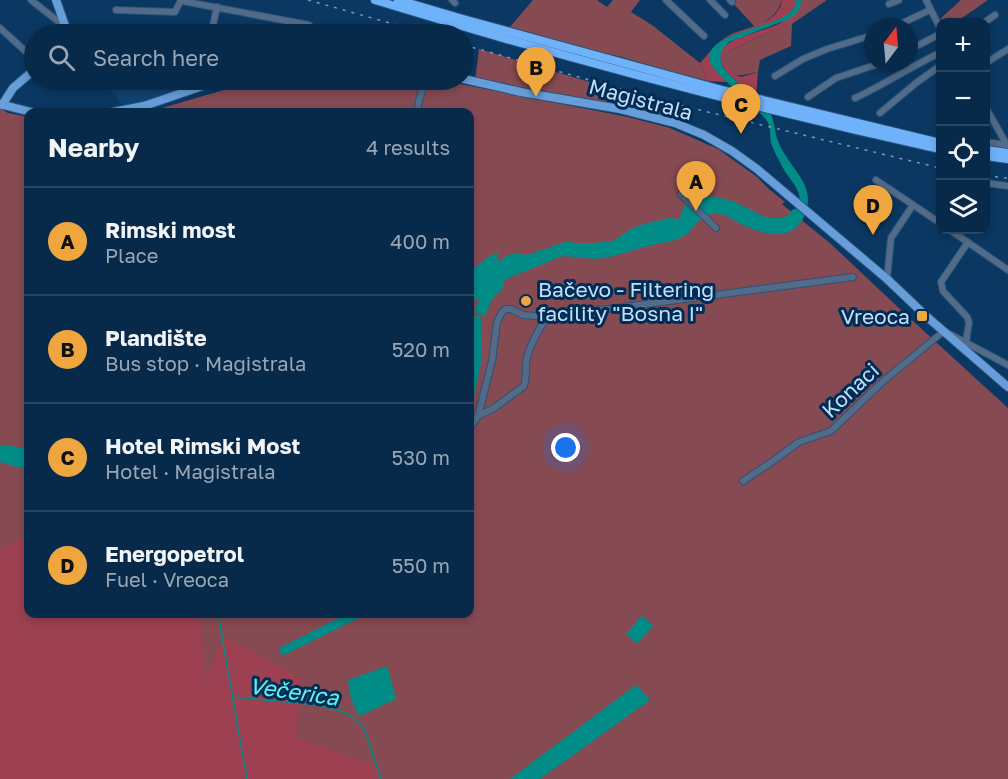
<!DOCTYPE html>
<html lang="en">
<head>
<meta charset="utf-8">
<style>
  body { margin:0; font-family:"Golos Text",sans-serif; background:#113251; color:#f1f3f6 }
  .controls { position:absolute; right:18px; top:18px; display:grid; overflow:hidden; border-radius:12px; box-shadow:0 3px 9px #0003 }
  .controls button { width:54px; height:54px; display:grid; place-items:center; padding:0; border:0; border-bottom:2px solid #294662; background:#082a4a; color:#f1f3f6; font:30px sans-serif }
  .compass { position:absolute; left:864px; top:18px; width:54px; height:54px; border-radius:50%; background:#082a4a; box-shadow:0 3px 9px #0003; rotate:16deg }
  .you { position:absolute; left:566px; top:448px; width:21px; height:21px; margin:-15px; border:4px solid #fff; border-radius:50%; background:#1a73e8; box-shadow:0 0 0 9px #1a73e833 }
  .badge { display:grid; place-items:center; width:39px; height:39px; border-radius:50%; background:#f0a63f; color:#111; font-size:20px; font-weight:700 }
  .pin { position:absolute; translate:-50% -50px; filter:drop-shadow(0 2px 3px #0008) }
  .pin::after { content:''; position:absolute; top:32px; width:21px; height:18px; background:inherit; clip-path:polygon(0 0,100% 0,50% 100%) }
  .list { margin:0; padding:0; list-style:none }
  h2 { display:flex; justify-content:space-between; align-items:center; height:78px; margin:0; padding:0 24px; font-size:26px }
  h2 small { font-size:20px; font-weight:400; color:#98a7b5 }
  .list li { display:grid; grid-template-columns:39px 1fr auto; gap:18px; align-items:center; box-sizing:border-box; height:108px; padding:0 24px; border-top:2px solid #294662 }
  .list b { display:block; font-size:22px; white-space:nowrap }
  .list p { margin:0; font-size:20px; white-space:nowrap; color:#98a7b5 }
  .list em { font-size:20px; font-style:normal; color:#98a7b5 }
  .icon { flex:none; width:33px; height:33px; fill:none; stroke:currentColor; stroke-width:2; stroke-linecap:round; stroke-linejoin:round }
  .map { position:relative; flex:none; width:1008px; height:779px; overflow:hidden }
  .search { position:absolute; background:#082a4a; box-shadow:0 3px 9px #0003; left:24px; top:24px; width:450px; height:66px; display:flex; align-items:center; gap:15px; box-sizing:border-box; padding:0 21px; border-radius:33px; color:#98a7b5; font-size:22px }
  .panel { position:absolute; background:#082a4a; box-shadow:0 3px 9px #0003; left:24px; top:108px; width:450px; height:510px; border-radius:12px }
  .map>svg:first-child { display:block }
  .built { fill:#0e4373 }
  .green { fill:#864a53 }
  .forest { fill:#9d4152 }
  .water { fill:#028c88 }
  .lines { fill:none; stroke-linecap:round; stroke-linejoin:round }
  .stream { stroke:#028c88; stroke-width:1.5 }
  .river { stroke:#028c88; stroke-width:8 }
  .minor-casing { stroke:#28537a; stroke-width:8 }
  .major-casing { stroke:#28537a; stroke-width:10 }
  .highway-casing { stroke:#28537a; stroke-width:10 }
  .minor { stroke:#516b88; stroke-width:6 }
  .major { stroke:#679ed9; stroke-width:8 }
  .highway { stroke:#6fb2f9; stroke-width:8 }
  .rail { stroke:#7798b9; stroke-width:1.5; stroke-dasharray:3 6; stroke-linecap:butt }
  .poi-dot { fill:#f0a63f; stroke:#002d56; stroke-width:2 }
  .labels { text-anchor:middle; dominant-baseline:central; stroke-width:6; stroke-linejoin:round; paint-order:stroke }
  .street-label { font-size:21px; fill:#c6def8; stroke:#002d56 }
  .poi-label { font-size:21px; fill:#c6def8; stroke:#002d56; text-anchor:start }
  .water-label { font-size:22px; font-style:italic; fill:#62f2ec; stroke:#002d56 }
</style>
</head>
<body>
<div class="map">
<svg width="1008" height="779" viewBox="0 0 1008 779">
  <rect width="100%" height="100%" fill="#0a3862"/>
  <path class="built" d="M101,80H220L126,109Z"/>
  <g class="green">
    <path d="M533,0H597L607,7L613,0H640L631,12L652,25L700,63L707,81L670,72L622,57L575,48L509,28Z"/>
    <path d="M730,0H782C777,16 769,19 755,27Z"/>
    <path d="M803,0H827L792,24L791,46L760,60L758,72C736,76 735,80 722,59L724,54L756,38L769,33L803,4Z"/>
    <path d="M961,0H988L956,22H943L941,18Z"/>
    <path d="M479,49L674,107L670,117L614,105L475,80Z"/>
    <path d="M264,80H427L460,84L628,117L670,128L718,149L757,177L769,189L785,202L782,204L788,209L831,244L902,311L1008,408V779H0V108L8,113L28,117V614H470V112H148L248,83Z"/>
  </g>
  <g class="forest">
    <path d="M782,0H795L796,4C788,25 746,29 727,38L711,64L727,82L707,81L700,63C709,53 717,43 728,36C743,28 769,26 779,9C781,7 781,3 782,0Z"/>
    <path d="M801,0H803C805,22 770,32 754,39C744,44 734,49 724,54L722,59L734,74L741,77L758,72L756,97C746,88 727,76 722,64C705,29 801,36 801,0Z"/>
    <path d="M28,535V614H187L201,622L206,680L223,636L302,678L296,738L380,767L377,779H0V549Z"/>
  </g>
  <g class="water">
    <path d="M795,0H801C802,9 796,14 789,19L729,42C723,48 719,54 721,62C726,79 759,94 769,111C775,120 774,131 778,141C789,170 820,185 803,219C798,227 791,233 781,234C769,235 752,230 741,224C732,219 724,212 712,214C699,216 694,230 684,236C673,242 660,243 648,246C634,249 619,256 604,258C591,260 577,257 563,256L557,258L507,279L503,281L504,287L492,299L485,316L474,312L480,297L470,303V271L488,257L498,252V262L508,255L516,253L527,255L568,241L575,243H593L613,241L631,229L644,224L670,218L679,219L684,207L690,201L704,196H710L733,201L765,217L782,218L790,214L792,210L798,208C805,192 790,181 783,168C779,160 774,152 771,143C770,136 771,127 767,121C763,115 756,110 751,105C740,94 728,84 718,73C715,69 711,66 710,62C700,28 801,29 795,0Z"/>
    <path d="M0,445L28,448V470L0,462Z"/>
    <path d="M347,614H367L282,656L279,648Z"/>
    <path d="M642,616L653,626L637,644L626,634Z"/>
    <path d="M387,666L396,699L359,716L351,699L348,680Z"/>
    <path d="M636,685L650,700L540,779H510Z"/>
  </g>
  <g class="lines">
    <g class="stream">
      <path d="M218,614L247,779"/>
      <path d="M233,697L320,705L347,713L364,728L381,779"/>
    </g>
    <path class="river" d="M470,397L477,363V320"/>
    <g class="minor-casing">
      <g id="minor">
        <path d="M31,0L64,26"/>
        <path d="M452,0L455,3"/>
        <path d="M666,0L704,36"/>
        <path d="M710,0L725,15"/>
        <path d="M730,0L732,2"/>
        <path d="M926,0L940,28"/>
        <path d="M182,1L309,25"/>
        <path d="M889,4L899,0"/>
        <path d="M116,10L175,12L181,0"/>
        <path d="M985,22L995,15"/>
        <path d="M894,27L930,10"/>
        <path d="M0,28L34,59"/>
        <path d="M211,34L217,7"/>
        <path d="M909,50L940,34"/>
        <path d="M986,63L1008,49"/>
        <path d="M775,76L803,59L827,49L873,35"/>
        <path d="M808,97L836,78L881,63"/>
        <path d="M855,98C884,85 911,66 940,53"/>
        <path d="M986,108L1007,145"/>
        <path d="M417,112L419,101L425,80"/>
        <path d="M880,113L916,83L937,68H940"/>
        <path d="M986,142L1007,145"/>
        <path d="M876,180L940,223"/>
        <path d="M986,183L1008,186"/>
        <path d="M681,194L716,228"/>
        <path d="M950,230L1008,270"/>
        <path d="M887,279L891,238L913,205"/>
        <path d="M966,342L969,322L967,317L943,291L941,282L968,242"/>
        <path d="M478,416L494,408L524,386C527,376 525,366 527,357C531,343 539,329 547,317"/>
        <path d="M470,428L478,416L492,361L497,322L502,312L506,309H511L523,315L547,317L853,277"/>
        <path d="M743,481L773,461L799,442L831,431L881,383L944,331L1008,365"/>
      </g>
    </g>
    <g class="major-casing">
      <g id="major">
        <path d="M56,0L68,34"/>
        <path d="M464,79L521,92L620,109L675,123L704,135L732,151L757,169L887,279L926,316L1008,387"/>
        <path d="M0,104L31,112"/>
        <path d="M2,105L13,88L34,70"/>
        <path d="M113,112L144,106L220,80"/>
      </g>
    </g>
    <g class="highway-casing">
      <g id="highway">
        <path d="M375,0C561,57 750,107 940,149"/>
        <path d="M398,0L463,19L726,91L940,143"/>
        <path d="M986,150L1008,153"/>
        <path d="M986,156L1008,159"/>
      </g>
    </g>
    <use href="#minor" class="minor"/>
    <use href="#major" class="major"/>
    <use href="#highway" class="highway"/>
    <g class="rail">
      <path d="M308,0L429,34"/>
      <path d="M464,45L675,104L940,168"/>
      <path d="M986,176L1008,178"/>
    </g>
  </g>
  <g class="poi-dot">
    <circle cx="526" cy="301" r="6"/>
    <rect x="916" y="310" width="12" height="12" rx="3"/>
  </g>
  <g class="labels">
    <g class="street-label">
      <text transform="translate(641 99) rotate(15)">Magistrala</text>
      <text transform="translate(850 390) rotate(-43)">Konaci</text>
    </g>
    <g class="poi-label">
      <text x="538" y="289">Bačevo - Filtering<tspan x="538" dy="24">facility "Bosna I"</tspan></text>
      <text x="910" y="316" text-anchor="end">Vreoca</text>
    </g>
    <g class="water-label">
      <text transform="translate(294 691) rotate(8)">Večerica</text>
    </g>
  </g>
</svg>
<div class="controls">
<button>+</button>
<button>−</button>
<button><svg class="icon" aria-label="locate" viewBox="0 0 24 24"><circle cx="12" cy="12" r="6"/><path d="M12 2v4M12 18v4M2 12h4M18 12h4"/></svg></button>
<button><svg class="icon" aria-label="layers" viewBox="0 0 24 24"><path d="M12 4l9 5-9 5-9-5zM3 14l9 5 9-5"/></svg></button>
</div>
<svg class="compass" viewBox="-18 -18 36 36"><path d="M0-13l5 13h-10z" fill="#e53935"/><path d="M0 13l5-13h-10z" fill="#98a7b5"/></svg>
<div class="you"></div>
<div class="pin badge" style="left:696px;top:211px">A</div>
<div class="pin badge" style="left:536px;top:97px">B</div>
<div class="pin badge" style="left:741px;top:134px">C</div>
<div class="pin badge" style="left:873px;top:235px">D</div>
<div class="search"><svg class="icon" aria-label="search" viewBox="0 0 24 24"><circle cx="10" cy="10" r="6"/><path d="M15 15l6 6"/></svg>Search here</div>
<section class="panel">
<h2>Nearby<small>4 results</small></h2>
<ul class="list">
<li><span class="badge">A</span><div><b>Rimski most</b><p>Place</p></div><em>400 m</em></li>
<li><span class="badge">B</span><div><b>Plandište</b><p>Bus stop · Magistrala</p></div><em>520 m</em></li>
<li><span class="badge">C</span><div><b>Hotel Rimski Most</b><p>Hotel · Magistrala</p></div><em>530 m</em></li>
<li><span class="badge">D</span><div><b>Energopetrol</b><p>Fuel · Vreoca</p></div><em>550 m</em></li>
</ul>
</section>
</div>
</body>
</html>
